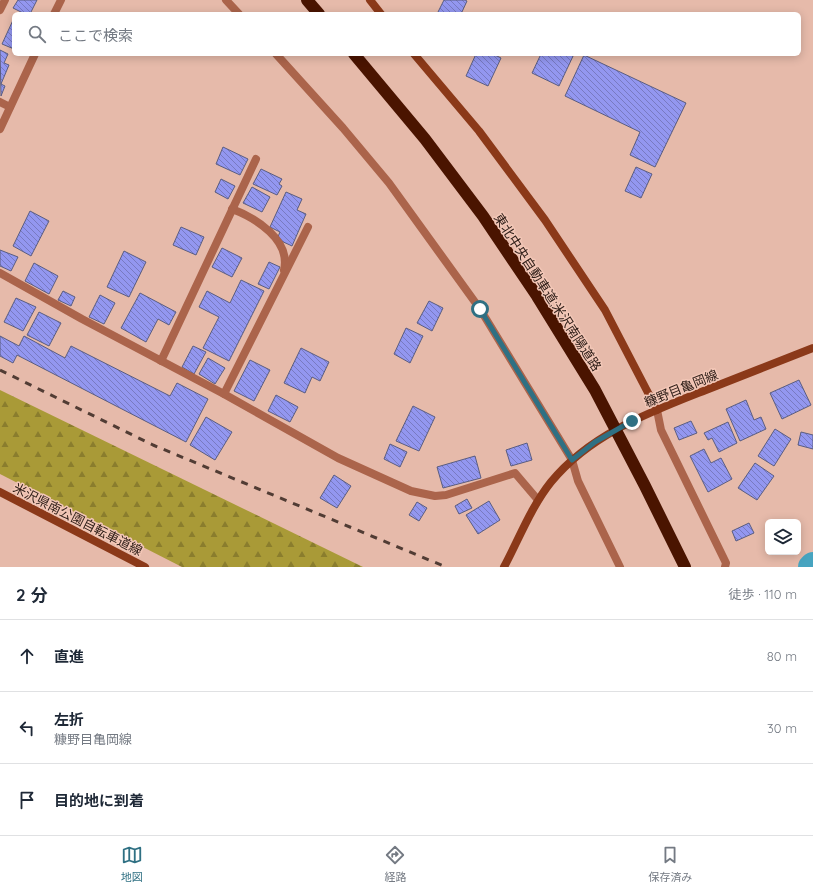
<!DOCTYPE html>
<html lang="ja">
<head>
<meta charset="utf-8">
<style>
  body { margin:0; font-family:Quicksand,"Noto Sans JP",sans-serif; background:#f6f6f7; color:#1f2937 }
  .controls { position:absolute; right:12px; bottom:12px; display:grid; overflow:hidden; border-radius:6px; box-shadow:0 2px 10px #0003 }
  .controls button { width:36px; height:36px; display:grid; place-items:center; padding:0; border:0; border-bottom:1px solid #e0e1e3; background:#fff; color:#1f2937; font:20px sans-serif }
  .stop { position:absolute; width:12px; height:12px; margin:-9px; border:3px solid #2f7083; border-radius:50%; background:#fff }
  .stop.end { background:#2f7083; border-color:#fff; box-shadow:0 1px 4px #0008 }
  .list { margin:0; padding:0; list-style:none }
  h2 { display:flex; justify-content:space-between; align-items:center; height:52px; margin:0; padding:0 16px; font-size:17px }
  h2 small { font-size:13px; font-weight:400; color:#747a83 }
  .list li { display:grid; grid-template-columns:26px 1fr auto; gap:12px; align-items:center; box-sizing:border-box; height:72px; padding:0 16px; border-top:1px solid #e0e1e3 }
  .list b { display:block; font-size:15px; white-space:nowrap }
  .list p { margin:0; font-size:13px; white-space:nowrap; color:#747a83 }
  .list em { font-size:13px; font-style:normal; color:#747a83 }
  .icon { flex:none; width:22px; height:22px; fill:none; stroke:currentColor; stroke-width:2; stroke-linecap:round; stroke-linejoin:round }
  .map { position:relative; flex:none; width:813px; height:567px; overflow:hidden }
  .search { position:absolute; background:#fff; box-shadow:0 2px 10px #0003; left:12px; right:12px; top:12px; height:44px; display:flex; align-items:center; gap:10px; box-sizing:border-box; padding:0 14px; border-radius:6px; color:#747a83; font-size:15px }
  .sheet { height:268px; background:#fff }
  nav { display:flex; justify-content:space-around; align-items:center; box-sizing:border-box; height:56px; border-top:1px solid #e0e1e3; background:#fff; font-size:11px; color:#747a83 }
  nav a { display:grid; justify-items:center; gap:2px }
  nav .on { color:#2f7083 }
  .map>svg:first-child { display:block }
  .forest { fill:url(#forest-firs) }
  .lines { fill:none; stroke-linecap:round; stroke-linejoin:round }
  .river { stroke:#47a4c0; stroke-width:26 }
  .building { fill:url(#building-back-hatch); stroke:#5a5d80 }
  .lane { stroke:#ab644b; stroke-width:8 }
  .secondary { stroke:#8b3919; stroke-width:8 }
  .highway { stroke:#4a1400; stroke-width:12 }
  .rail { stroke:#513c34; stroke-width:3; stroke-dasharray:7 7; stroke-linecap:butt }
  .route { stroke:#2f7083; stroke-width:5 }
  .labels { text-anchor:middle; dominant-baseline:central; stroke-width:3; stroke-linejoin:round; paint-order:stroke }
  .street-label { font-size:13px; fill:#2c1c16; stroke:#f3c7b7 }
</style>
</head>
<body>
<div class="map">
<svg width="813" height="567" viewBox="0 0 813 567">
  <defs>
    <pattern id="forest-firs" width="22" height="20" patternUnits="userSpaceOnUse"><rect width="22" height="20" fill="#a99a37"/><path d="M5 1l3.5 6h-7zM16 11l3.5 6h-7z" fill="#8a7d2d"/></pattern>
    <pattern id="building-back-hatch" width="6" height="6" patternUnits="userSpaceOnUse"><rect width="6" height="6" fill="#9397f0"/><path d="M-1 5l2 2M0 0l6 6M5-1l2 2" fill="none" stroke="#787ac1"/></pattern>
  </defs>
  <rect width="100%" height="100%" fill="#e6baaa"/>
  <path class="forest" d="M0,390L363,567H182L0,474Z"/>
  <g class="lines">
    <path class="river" d="M811,567L813,565"/>
  </g>
  <g class="building">
    <path d="M18,0H37L30,14H25L13,8Z"/>
    <path d="M444,0H465L467,1L461,14H437Z"/>
    <path d="M14,18V49L2,44Z"/>
    <path d="M0,50L8,54L4,63L9,65L1,84L5,86L1,96Z"/>
    <path d="M476,54H493L501,58L488,86L466,76Z"/>
    <path d="M541,54H574L559,86L532,73Z"/>
    <path d="M584,55L686,103L655,167L630,155L640,132L565,96Z"/>
    <path d="M223,147L248,159L240,175L216,164Z"/>
    <path d="M636,167L652,174L641,198L625,191Z"/>
    <path d="M261,169L282,179L279,184L282,186L277,195L253,184Z"/>
    <path d="M221,179L235,186L228,199L215,192Z"/>
    <path d="M252,187L270,197L262,212L243,203Z"/>
    <path d="M286,192L302,199L297,210L306,214L292,246L277,239L280,232L270,227Z"/>
    <path d="M30,211L49,221L31,256L13,246Z"/>
    <path d="M181,227L204,237L196,255L173,245Z"/>
    <path d="M222,248L242,258L232,277L212,267Z"/>
    <path d="M0,250L18,257L11,271L0,266Z"/>
    <path d="M124,251L146,262L129,297L107,287Z"/>
    <path d="M269,262L280,267L269,289L258,284Z"/>
    <path d="M34,263L58,276L49,294L25,281Z"/>
    <path d="M241,280L264,291L229,361L203,348L219,317L199,307L207,291L230,303Z"/>
    <path d="M63,291L75,297L71,306L58,300Z"/>
    <path d="M140,293L176,312L169,325L158,319L146,342L121,328Z"/>
    <path d="M100,295L115,303L104,324L89,317Z"/>
    <path d="M16,298L36,307L23,331L4,322Z"/>
    <path d="M429,301L443,308L432,331L417,323Z"/>
    <path d="M39,312L61,323L49,346L27,335Z"/>
    <path d="M406,328L423,336L410,363L394,354Z"/>
    <path d="M0,336L19,346L24,336L65,358L71,346L170,396L177,383L208,399L186,442L17,355L13,363L0,356Z"/>
    <path d="M193,346L206,352L194,374L182,367Z"/>
    <path d="M301,348L329,362L320,381L312,377L305,393L284,383Z"/>
    <path d="M208,358L225,368L215,384L199,374Z"/>
    <path d="M250,360L270,370L254,401L234,391Z"/>
    <path d="M799,380L811,405L782,419L770,393Z"/>
    <path d="M276,395L298,407L290,422L268,411Z"/>
    <path d="M746,400L754,420L761,417L766,429L740,441L726,409Z"/>
    <path d="M413,406L435,417L419,451L396,441Z"/>
    <path d="M206,417L232,432L215,460L190,445Z"/>
    <path d="M691,421L697,433L679,440L674,428Z"/>
    <path d="M728,422L737,443L719,452L712,438L708,440L704,433Z"/>
    <path d="M775,429L791,439L774,466L758,456Z"/>
    <path d="M801,432L813,435V449L798,445Z"/>
    <path d="M527,443L532,460L511,466L506,450Z"/>
    <path d="M390,444L407,452L400,467L384,459Z"/>
    <path d="M704,449L711,463L721,458L732,479L708,492L690,456Z"/>
    <path d="M475,456L481,478L443,488L437,467Z"/>
    <path d="M755,463L774,476L757,500L738,488Z"/>
    <path d="M334,475L351,486L337,508L320,498Z"/>
    <path d="M467,499L472,508L459,514L455,506Z"/>
    <path d="M489,501L500,520L478,534L466,515Z"/>
    <path d="M417,502L427,508L419,521L409,515Z"/>
    <path d="M749,523L754,533L736,541L732,531Z"/>
  </g>
  <g class="lines">
    <g class="lane">
      <path d="M226,0L239,14"/>
      <path d="M0,10L5,0"/>
      <path d="M54,14L61,0"/>
      <path d="M276,54L343,128L389,183L480,309L572,460L578,481L620,567"/>
      <path d="M0,102L10,107"/>
      <path d="M0,129L35,54"/>
      <path d="M232,209C256,218 291,240 284,270"/>
      <path d="M0,273L82,319L224,394L338,458L411,491L435,496L446,495L515,473L538,500"/>
      <path d="M161,361L256,159"/>
      <path d="M224,394L308,227"/>
      <path d="M657,410L661,430L726,563L725,567"/>
    </g>
    <g class="secondary">
      <path d="M370,0L381,14"/>
      <path d="M414,54L479,131L545,220L605,310L657,410"/>
      <path d="M0,492L145,567"/>
      <path d="M504,567C519,539 531,507 551,482C590,434 650,412 706,390C742,376 777,362 813,348"/>
    </g>
    <g class="highway">
      <path d="M307,0L319,14"/>
      <path d="M354,54L425,139L483,216L537,296L595,390L645,486L685,567"/>
    </g>
    <path class="rail" d="M0,370L153,445L446,567"/>
  </g>
  <g class="lines">
    <path class="route" d="M480,309L572,460L595,442L632,421"/>
  </g>
  <g class="labels">
    <g class="street-label">
      <text transform="translate(548 292) rotate(57)">東北中央自動車道;米沢南陽道路</text>
      <text transform="translate(681 388) rotate(-22)">糠野目亀岡線</text>
      <text transform="translate(78 519) rotate(27)">米沢県南公園自転車道線</text>
    </g>
  </g>
</svg>
<div class="controls">
<button><svg class="icon" aria-label="layers" viewBox="0 0 24 24"><path d="M12 4l9 5-9 5-9-5zM3 14l9 5 9-5"/></svg></button>
</div>
<div class="stop" style="left:480px;top:309px"></div>
<div class="stop end" style="left:632px;top:421px"></div>
<div class="search"><svg class="icon" aria-label="search" viewBox="0 0 24 24"><circle cx="10" cy="10" r="6"/><path d="M15 15l6 6"/></svg>ここで検索</div>
</div>
<section class="sheet">
<h2>2 分<small>徒歩 · 110 m</small></h2>
<ul class="list">
<li><svg class="icon" aria-label="ahead" viewBox="0 0 24 24"><path d="M12 20V5M6 11l6-6 6 6"/></svg><div><b>直進</b></div><em>80 m</em></li>
<li><svg class="icon" aria-label="left" viewBox="0 0 24 24"><path d="M17 20v-9H6M10 6l-5 5 5 5"/></svg><div><b>左折</b><p>糠野目亀岡線</p></div><em>30 m</em></li>
<li><svg class="icon" aria-label="arrive" viewBox="0 0 24 24"><path d="M6 21V4h12l-3 4 3 4H6"/></svg><div><b>目的地に到着</b></div></li>
</ul>
</section>
<nav>
<a class="on"><svg class="icon" aria-label="map" viewBox="0 0 24 24"><path d="M3 6l6-2 6 2 6-2v14l-6 2-6-2-6 2zM9 4v14M15 6v14"/></svg>地図</a>
<a><svg class="icon" aria-label="directions" viewBox="0 0 24 24"><path d="M12 3l9 9-9 9-9-9zM9 14v-3h6M13 9l2 2-2 2"/></svg>経路</a>
<a><svg class="icon" aria-label="saved" viewBox="0 0 24 24"><path d="M7 4h10v16l-5-4-5 4z"/></svg>保存済み</a>
</nav>
</body>
</html>
